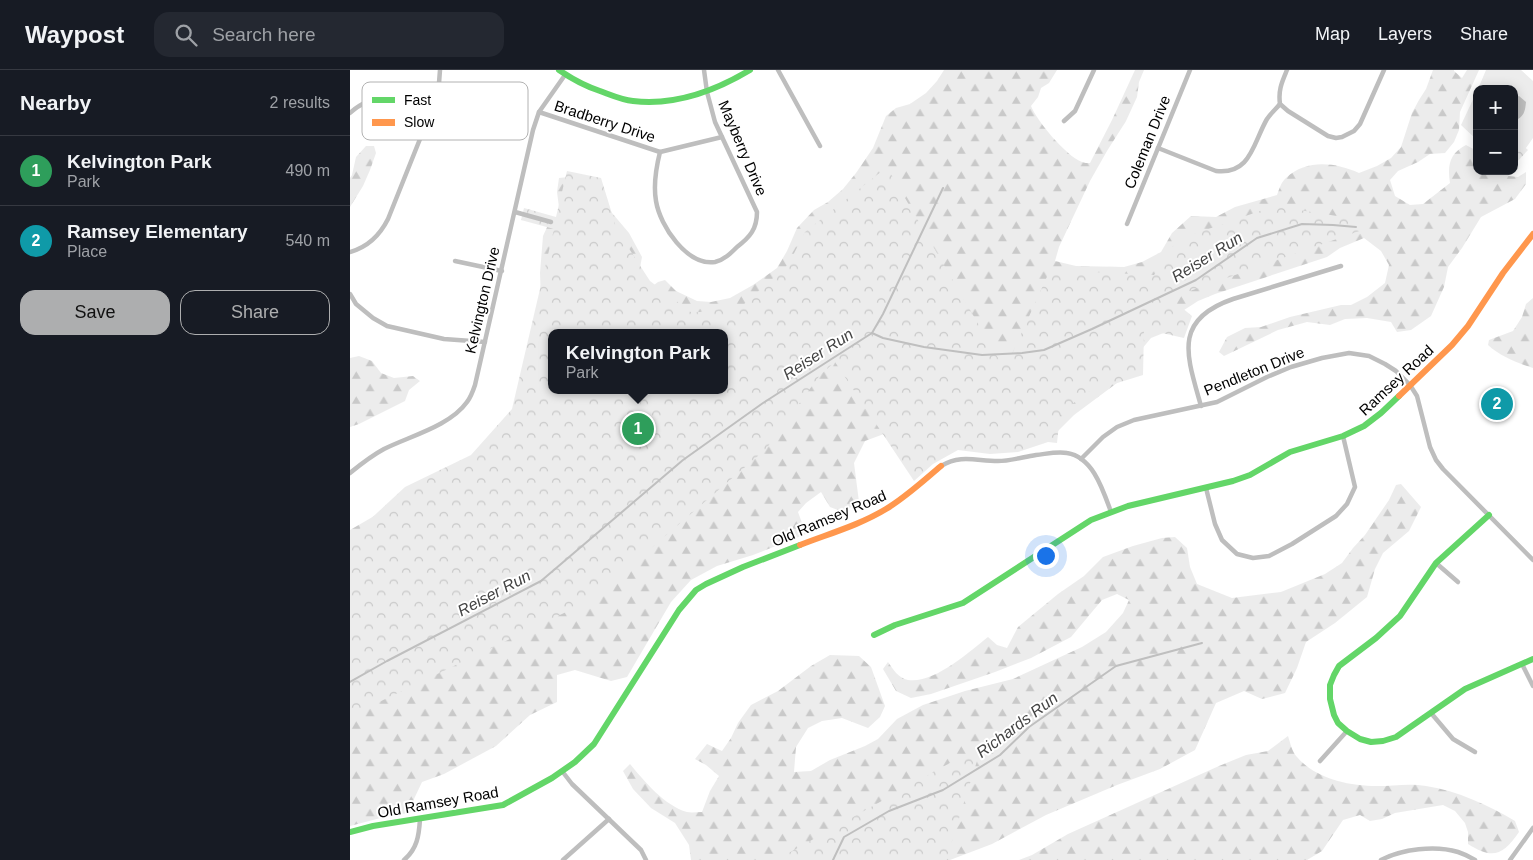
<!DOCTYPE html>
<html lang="en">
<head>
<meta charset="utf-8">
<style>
  body { margin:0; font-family:Arial,sans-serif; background:#242831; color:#f1f3f6 }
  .controls { position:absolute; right:15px; top:15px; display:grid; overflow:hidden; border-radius:10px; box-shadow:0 2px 12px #0003 }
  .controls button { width:45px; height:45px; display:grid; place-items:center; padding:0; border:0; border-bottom:1px solid #363941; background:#171b24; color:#f1f3f6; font:25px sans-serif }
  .you { position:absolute; left:695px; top:485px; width:18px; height:18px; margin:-12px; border:4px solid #fff; border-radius:50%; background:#1a73e8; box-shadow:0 0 0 8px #1a73e833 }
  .badge { display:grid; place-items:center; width:32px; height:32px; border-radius:50%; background:#adaeaf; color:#fff; font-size:16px; font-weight:700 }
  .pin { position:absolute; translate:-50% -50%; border:2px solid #fff; box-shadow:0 1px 5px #0006 }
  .popup { position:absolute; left:198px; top:259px; width:180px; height:65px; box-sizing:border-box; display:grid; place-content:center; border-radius:10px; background:#171b24; filter:drop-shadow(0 1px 4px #0005); font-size:16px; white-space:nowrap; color:#9ea1a6 }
  .popup b { font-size:19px; color:#f1f3f6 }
  .popup::after { content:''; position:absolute; left:50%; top:100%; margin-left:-10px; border:10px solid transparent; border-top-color:#171b24 }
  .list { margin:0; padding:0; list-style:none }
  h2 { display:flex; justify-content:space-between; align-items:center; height:65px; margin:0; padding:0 20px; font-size:21px }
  h2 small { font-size:16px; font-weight:400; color:#9ea1a6 }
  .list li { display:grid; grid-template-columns:32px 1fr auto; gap:15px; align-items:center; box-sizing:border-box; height:70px; padding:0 20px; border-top:1px solid #363941 }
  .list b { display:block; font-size:19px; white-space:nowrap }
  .list p { margin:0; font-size:16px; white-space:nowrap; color:#9ea1a6 }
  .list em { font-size:16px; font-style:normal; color:#9ea1a6 }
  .actions { display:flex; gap:10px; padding:15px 20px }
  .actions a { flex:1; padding:11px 0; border:1px solid #adaeaf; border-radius:15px; text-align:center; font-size:18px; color:#adaeaf }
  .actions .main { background:#adaeaf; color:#111 }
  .icon { flex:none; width:28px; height:28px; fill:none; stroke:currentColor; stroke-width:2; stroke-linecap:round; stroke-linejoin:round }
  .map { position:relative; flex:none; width:1183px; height:790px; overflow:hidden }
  header { display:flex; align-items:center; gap:30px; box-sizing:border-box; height:70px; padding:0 25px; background:#171b24; border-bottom:1px solid #363941 }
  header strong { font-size:24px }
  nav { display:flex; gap:28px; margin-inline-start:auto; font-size:18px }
  .search { width:350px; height:45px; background:#242831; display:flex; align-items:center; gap:12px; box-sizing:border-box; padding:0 18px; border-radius:15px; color:#9ea1a6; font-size:19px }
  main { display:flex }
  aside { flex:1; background:#171b24 }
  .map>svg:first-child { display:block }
  .grass { fill:#ececec }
  .forest { fill:url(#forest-firs); fill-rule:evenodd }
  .park { fill:url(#park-crowns); fill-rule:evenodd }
  .water { fill:#bfbfbf }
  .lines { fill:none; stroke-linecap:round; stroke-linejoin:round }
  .stream { stroke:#bfbfbf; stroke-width:2 }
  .street { stroke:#bebebe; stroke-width:4.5 }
  .fast { stroke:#63d668; stroke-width:6 }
  .slow { stroke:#ff974d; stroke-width:6 }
  .labels { text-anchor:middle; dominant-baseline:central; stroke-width:4; stroke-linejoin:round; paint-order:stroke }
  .street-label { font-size:15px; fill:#000; stroke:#fff }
  .water-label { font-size:16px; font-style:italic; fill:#444; stroke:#fff }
  .key { fill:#fff; stroke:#b2b2b2; stroke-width:1 }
  .key-label { font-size:14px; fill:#000 }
</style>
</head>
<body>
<header>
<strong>Waypost</strong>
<div class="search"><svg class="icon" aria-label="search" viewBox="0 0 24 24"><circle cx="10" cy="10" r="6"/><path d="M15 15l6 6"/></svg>Search here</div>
<nav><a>Map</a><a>Layers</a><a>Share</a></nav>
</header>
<main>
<aside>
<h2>Nearby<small>2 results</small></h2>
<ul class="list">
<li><span class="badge" style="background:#2e9e5b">1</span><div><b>Kelvington Park</b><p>Park</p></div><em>490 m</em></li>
<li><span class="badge" style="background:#0f9aa8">2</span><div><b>Ramsey Elementary</b><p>Place</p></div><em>540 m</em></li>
</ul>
<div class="actions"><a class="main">Save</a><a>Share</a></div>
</aside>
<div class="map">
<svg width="1183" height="790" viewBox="0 0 1183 790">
  <defs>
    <pattern id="forest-firs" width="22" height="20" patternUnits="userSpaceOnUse" patternTransform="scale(1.25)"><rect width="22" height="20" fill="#ececec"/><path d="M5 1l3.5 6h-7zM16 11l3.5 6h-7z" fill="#c9c9c9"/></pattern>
    <pattern id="park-crowns" width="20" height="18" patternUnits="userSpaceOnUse" patternTransform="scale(1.25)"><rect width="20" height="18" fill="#ececec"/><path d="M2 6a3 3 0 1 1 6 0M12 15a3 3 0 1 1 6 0" fill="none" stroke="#c9c9c9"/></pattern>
  </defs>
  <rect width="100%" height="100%" fill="#fff"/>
  <g class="grass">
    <path d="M1136,0H1171L1183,11V68L1164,95V19H1128Z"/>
    <path d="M1127,21V70L1111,55Z"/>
  </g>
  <g class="forest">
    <path d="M594,0H707L699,13L691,18L688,27L681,36C687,51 716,86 732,92C734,93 737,93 740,93L762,50L785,0H794L789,12L787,27L776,51L757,81L740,111L709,177L705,191L726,196L774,197L792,192L811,182L822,163L841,146L866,147L885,137L927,125C929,120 931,112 936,108C956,89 985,92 1009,103L1027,96L1041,88L1051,77L1062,43L1069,30L1076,19L1083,0H1104V1L1112,8L1117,0H1129L1110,42L1109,60L1104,72L1095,83L1080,84L1068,92L1048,101L1040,110L1045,126L1060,135L1073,134L1100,113C1097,95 1100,83 1116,75L1127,81V101H1152L1159,106L1168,107L1176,102V114L1165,129L1131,147L1112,178L1098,197L1094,217L1081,246L1061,260L1047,262L1041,252L1017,248L995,249L980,255L957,252L928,260L874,286L869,282L877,267L895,258L911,257L940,247L991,235H1001L1017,227L1035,213L1039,195L1031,181L1014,168L990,178L977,187L865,224L848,231L831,242L826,258L801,268L791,280L775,307L724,345L704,365L542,361L515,371L504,393L509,432L493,442L480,437L471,422L456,433L448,442L456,464L403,485L367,496L341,510L321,532L277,607L261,611L225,600L207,605V632L180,645L146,676L94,704L72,712L64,729L60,743L42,745L0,756V460L45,434L78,432L163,346L191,231L190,203L193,166L198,155L212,160L207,122L209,108L219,107L246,124L279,163L292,187L288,208L300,218L308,212L315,210L326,221L347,231L361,232L380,228L403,215L427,198L437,181L447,158L464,140L478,132L493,119L506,103L523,78L536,46L546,38L560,34L576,23L587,11ZM202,263H374V320H202Z"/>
    <path d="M16,76H24L26,83L20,100L13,116L0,137V108L2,105L6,87Z"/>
    <path d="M1183,228V298C1167,293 1150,286 1138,275L1139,270L1163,261L1172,247L1176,234Z"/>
    <path d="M9,286L22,291L31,303L44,308L63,306L70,311L59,320L55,331L9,354L0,357V288Z"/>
    <path d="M1051,414L1071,437L1059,461L1033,483L1025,499L1017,527L985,553L956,572L947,598L935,623L912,629L894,621L866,633L845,680L810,699L767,715L696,745L642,774L600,790H341L339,775L325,753L301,738L283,719L273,701L280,694C294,711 315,736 337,742C341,743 347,742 352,742L360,721L369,706L356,695L345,689L357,674L372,681L381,668L388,653L401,635L428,621L461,596L480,585L509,586L521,597L535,636L530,647L518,658L492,648L472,651L458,658L446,677L444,702L461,701L480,690L515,676L528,669L547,649L573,635L615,621L663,609L732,577L756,562L773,543L779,530L767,524L752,530L721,567L681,588L645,602L581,624L561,628L546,621L533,599L538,592C543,599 548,608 558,610C584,614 619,582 638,567L647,575L657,578L668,557L708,524L734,506L753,487L783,476L812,468L825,467L837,478L840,497L847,514L882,528L931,522L975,504L992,493L1003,478L1015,465L1039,430L1046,415Z"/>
    <path d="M938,666C940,672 942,682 947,687C966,709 999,716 1027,716C1043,716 1060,713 1076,716C1108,721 1138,735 1165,751L1169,762C1153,785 1143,790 1118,774V762L1115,753L1105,741L1093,735L1045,743L1032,749L1020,751L1010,745L993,750L972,781L957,790H669L682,785L718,764L869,696L896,685L918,681Z"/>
  </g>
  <g class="park">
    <path d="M1164,68L1178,80L1164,95Z"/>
    <path d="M537,97L648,288L662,284L700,200L804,205L827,170L924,136L1012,150L1015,159L820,228L842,246L834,268L794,259L793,305L735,323L710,345L707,373L698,372L668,382L640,384L608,380L583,394L564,411L485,292L470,305L416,379L241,530L0,646V468L55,417L121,385L162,339L204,159L171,150L174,138L206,147L217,101L251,108L267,160L300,211L342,243L392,236L438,195L455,162ZM202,263H374V320H202Z"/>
    <path d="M632,675L596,790H426Z"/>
  </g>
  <path class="water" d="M1169,26L1176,32C1175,42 1174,47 1164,51V28Z"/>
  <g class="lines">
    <g class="stream">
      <path d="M522,263L533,268L574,277L632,285L672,283L694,280L742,259L846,210L907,168L952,154L983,155L1006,157"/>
      <path d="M0,612L37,591L191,511L333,390L413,333L522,263L533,244L593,118"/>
      <path d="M483,790L494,767L539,741L593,720L650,685L679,657L766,596L852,573"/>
    </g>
    <g class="street">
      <path d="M428,0L470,76"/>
      <path d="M937,0C932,12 928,20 930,34L938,41L978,66L986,68L992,67L1004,61L1010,54L1034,0"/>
      <path d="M189,42L310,82L372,67"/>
      <path d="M0,43C24,20 55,28 84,34"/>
      <path d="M714,51L725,41L744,0"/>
      <path d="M808,78L866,101C901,105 903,73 917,49C921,43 926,39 930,34"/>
      <path d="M310,82C306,98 303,114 306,131C310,156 337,196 365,192C374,190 381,183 387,177C400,167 407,159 407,142L365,52L357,22L354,0"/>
      <path d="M165,142L201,152"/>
      <path d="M777,154L840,0"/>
      <path d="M0,182C18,177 30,165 38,149L84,34L89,13L90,0"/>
      <path d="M105,191L152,201"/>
      <path d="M0,224L6,234L23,248L37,256L94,269L135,272"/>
      <path d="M851,336C837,286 822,250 883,229L991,196"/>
      <path d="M731,389L753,367L767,357L784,350L867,332L917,307L941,297L972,288L999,283L1019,286L1035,294L1046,301L1060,315L1067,326L1080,377L1086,390L1093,399L1183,490"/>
      <path d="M591,396C611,384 626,391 648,391C660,391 673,387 686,385C696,384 707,381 717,383C743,387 753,420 761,442"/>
      <path d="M0,403C11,394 21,386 34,379C60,366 100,356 117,332C121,327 123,321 125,315L183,60L189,42L215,5"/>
      <path d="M856,418L865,454L872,470L887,484L903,488L919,486L942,474L986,446L997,434L1005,417L993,366"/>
      <path d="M1086,493L1108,512"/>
      <path d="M1172,594L1183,616"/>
      <path d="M1081,643L1103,669L1125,682"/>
      <path d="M970,691L997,661"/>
      <path d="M212,701L222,714L291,780L296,790"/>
      <path d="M54,790C67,779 69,766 70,749"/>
      <path d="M213,790L259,749"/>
      <path d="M1031,790C1052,779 1085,775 1108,782C1114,784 1120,787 1125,790"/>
      <path d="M1160,790L1183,758"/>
    </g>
    <g class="fast">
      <path d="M209,0C222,9 235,16 250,21C261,25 272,30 283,31C325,36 365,21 400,0"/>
      <path d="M1139,445L1086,493L1050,546L1026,568L989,596L984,605L980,615V629L984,645L988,653L997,661L1010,669L1021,672L1033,671L1046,667L1115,619L1183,589"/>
      <path d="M524,565L545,555L613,533L741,450L778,436L883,411L900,405L940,382L993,366L1014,356L1031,343L1049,326"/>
      <path d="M0,762L23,756L153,735L202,708L225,692L244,674L329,540L346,520L356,514L393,497L450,475"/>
    </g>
    <g class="slow">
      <path d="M1049,326L1102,275L1118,256L1153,203L1183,164"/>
      <path d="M450,475C478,464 510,455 536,439C556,427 573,411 591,396"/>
    </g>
  </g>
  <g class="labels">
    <g class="street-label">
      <text transform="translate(255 51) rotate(18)">Bradberry Drive</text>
      <text transform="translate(797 72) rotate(-68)">Coleman Drive</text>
      <text transform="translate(393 78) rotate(67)">Mayberry Drive</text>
      <text transform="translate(132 230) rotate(-77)">Kelvington Drive</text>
      <text transform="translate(904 301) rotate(-22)">Pendleton Drive</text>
      <text transform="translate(1046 310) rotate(-43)">Ramsey Road</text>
      <text transform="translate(479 448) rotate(-23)">Old Ramsey Road</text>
      <text transform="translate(88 732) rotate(-10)">Old Ramsey Road</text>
    </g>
    <g class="water-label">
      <text transform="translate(857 187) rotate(-32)">Reiser Run</text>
      <text transform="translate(468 284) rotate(-33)">Reiser Run</text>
      <text transform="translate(144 523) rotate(-28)">Reiser Run</text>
      <text transform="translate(667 655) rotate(-37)">Richards Run</text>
    </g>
  </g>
  <rect x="12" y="12" width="166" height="58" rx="8" class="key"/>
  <rect x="22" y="27" width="23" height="6" fill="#63d668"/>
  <rect x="22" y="49" width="23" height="7" fill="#ff974d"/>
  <g class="key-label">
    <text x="54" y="35">Fast</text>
    <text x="54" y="57">Slow</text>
  </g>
</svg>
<div class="controls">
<button>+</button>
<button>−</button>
</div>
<div class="you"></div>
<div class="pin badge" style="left:288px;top:359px;background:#2e9e5b">1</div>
<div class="popup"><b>Kelvington Park</b>Park</div>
<div class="pin badge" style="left:1147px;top:334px;background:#0f9aa8">2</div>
</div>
</main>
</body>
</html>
